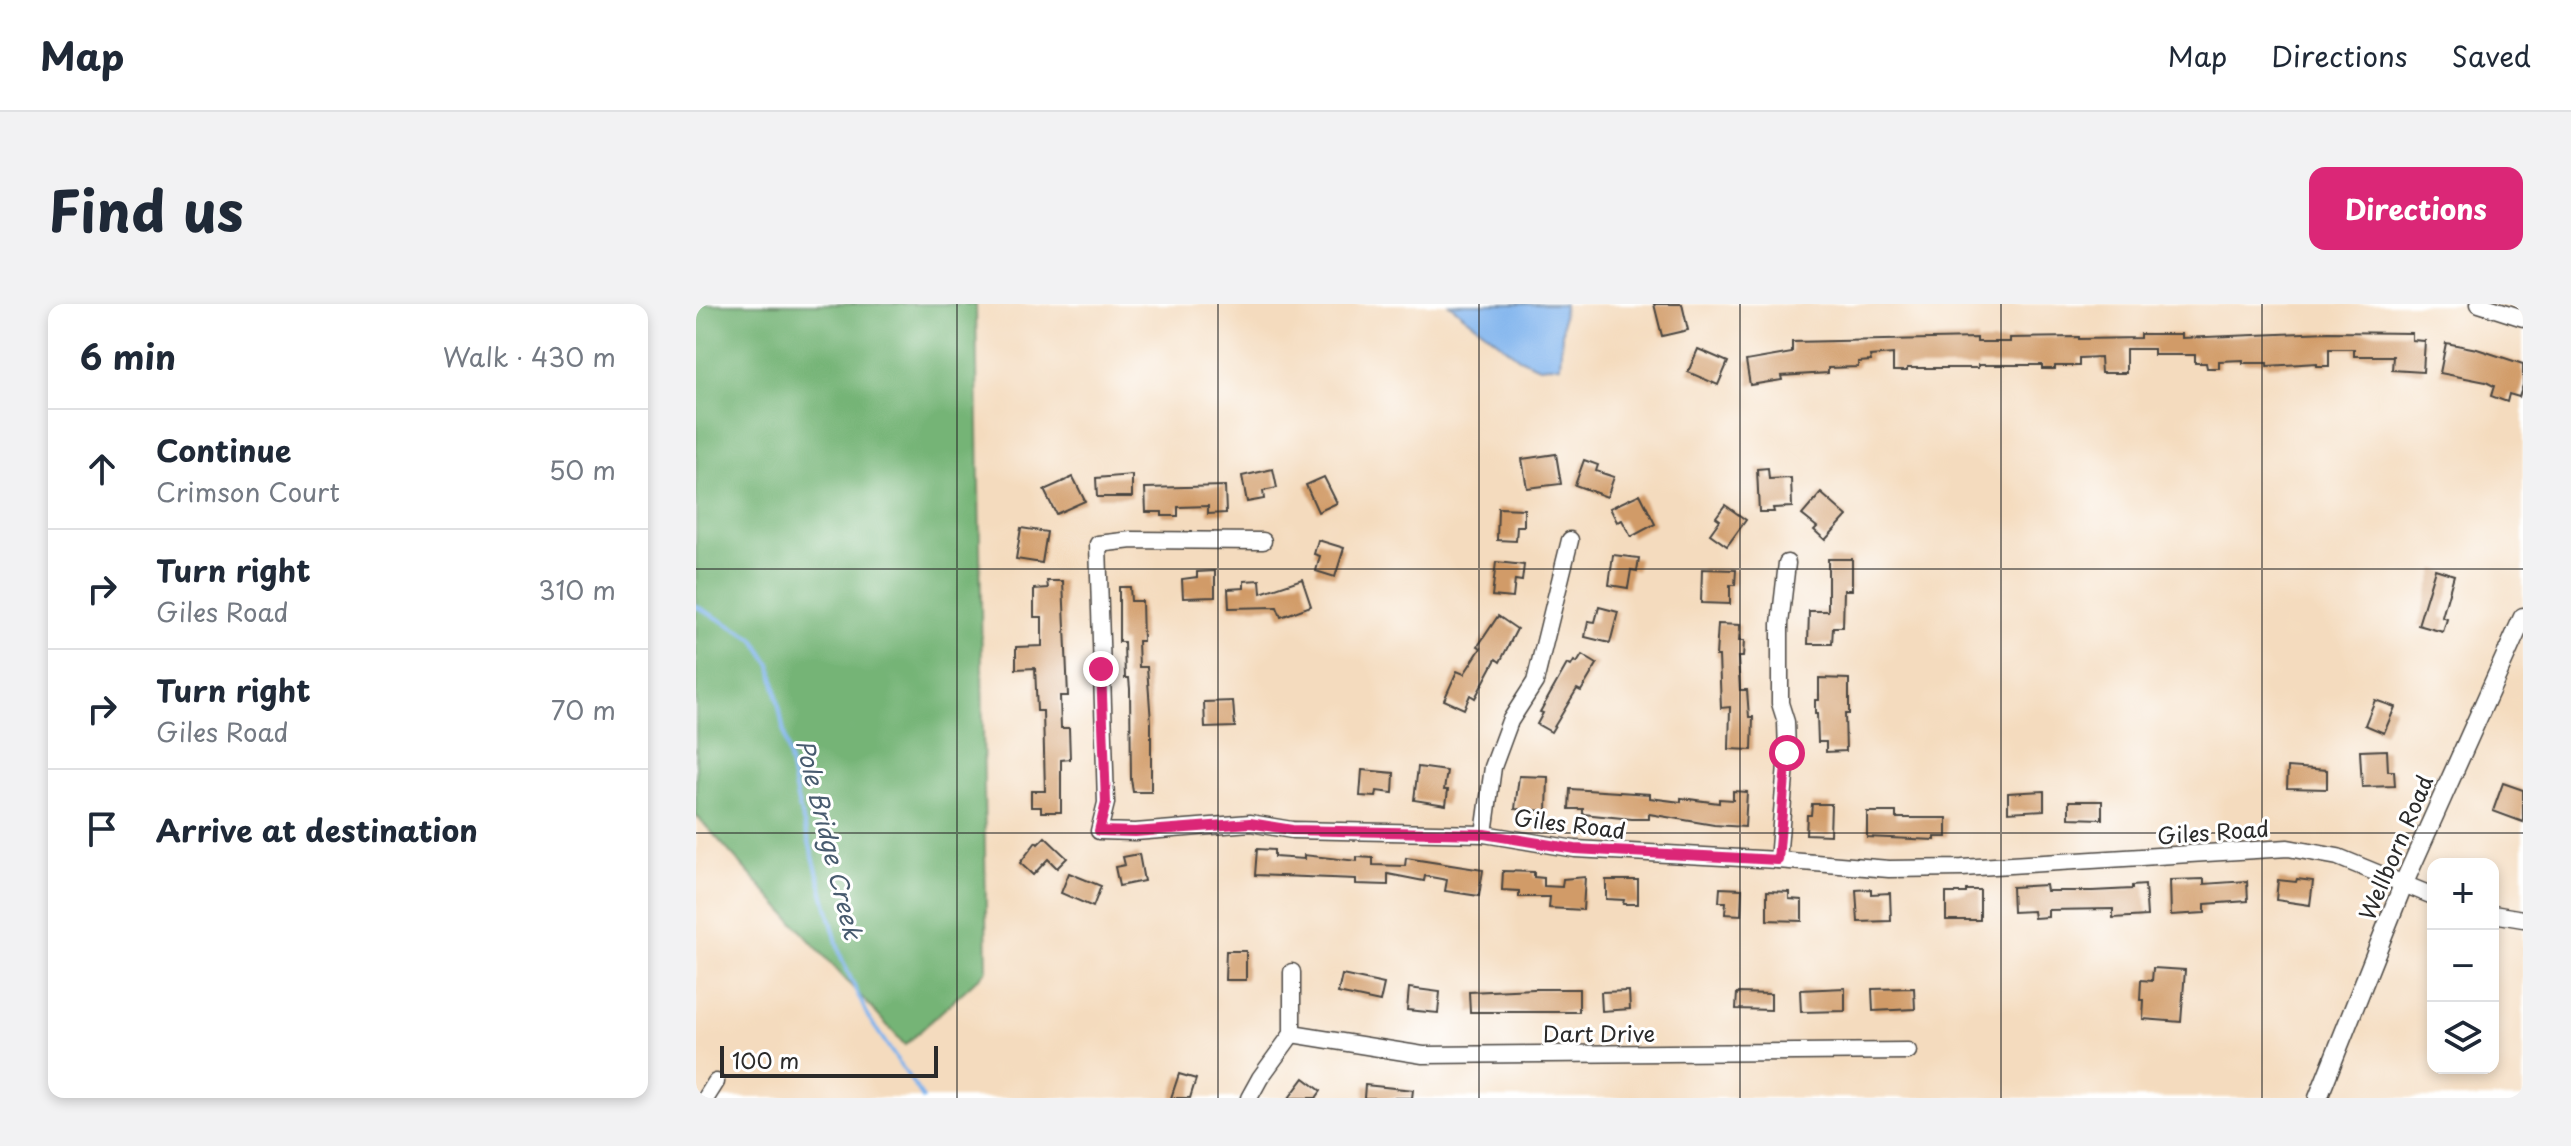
<!DOCTYPE html>
<html lang="en">
<head>
<meta charset="utf-8">
<style>
  body { margin:0; font-family:"Playpen Sans",sans-serif; background:#f2f2f3; color:#1f2937 }
  .controls { position:absolute; right:24px; bottom:24px; display:grid; overflow:hidden; border-radius:16px; box-shadow:0 4px 12px #0003 }
  .controls button { width:72px; height:72px; display:grid; place-items:center; padding:0; border:0; border-bottom:2px solid #e0e1e3; background:#fff; color:#1f2937; font:40px sans-serif }
  .scale { position:absolute; left:24px; bottom:20px; width:218px; box-sizing:border-box; padding-left:8px; border:4px solid #2b2b2b; border-top:0; font-size:22px; line-height:28px; white-space:nowrap; color:#2b2b2b; -webkit-text-stroke:6px #fff; paint-order:stroke }
  .stop { position:absolute; width:24px; height:24px; margin:-18px; border:6px solid #db2777; border-radius:50%; background:#fff }
  .stop.end { background:#db2777; border-color:#fff; box-shadow:0 2px 8px #0008 }
  .list { margin:0; padding:0; list-style:none }
  h2 { display:flex; justify-content:space-between; align-items:center; height:104px; margin:0; padding:0 32px; font-size:34px }
  h2 small { font-size:26px; font-weight:400; color:#747a83 }
  .list li { display:grid; grid-template-columns:52px 1fr auto; gap:24px; align-items:center; box-sizing:border-box; height:120px; padding:0 32px; border-top:2px solid #e0e1e3 }
  .list b { display:block; font-size:30px; white-space:nowrap }
  .list p { margin:0; font-size:26px; white-space:nowrap; color:#747a83 }
  .list em { font-size:26px; font-style:normal; color:#747a83 }
  .icon { flex:none; width:44px; height:44px; fill:none; stroke:currentColor; stroke-width:2; stroke-linecap:round; stroke-linejoin:round }
  .map { position:relative; flex:none; width:1827px; height:794px; overflow:hidden; border-radius:16px }
  header { display:flex; align-items:center; gap:48px; box-sizing:border-box; height:112px; padding:0 40px; background:#fff; border-bottom:2px solid #e0e1e3 }
  header strong { font-size:38px }
  nav { display:flex; gap:44px; margin-inline-start:auto; font-size:28px }
  .intro { display:flex; align-items:center; justify-content:space-between; box-sizing:border-box; height:192px; padding:0 48px }
  h1 { margin:0; font-size:56px }
  .button { padding:20px 36px; border-radius:16px; background:#db2777; color:#fff; font-size:28px; font-weight:700 }
  main { display:flex; gap:48px; padding:0 48px }
  aside { flex:1; background:#fff; border-radius:16px; box-shadow:0 4px 12px #0003 }
  .map>svg:first-child { display:block }
  .forest { fill:#74b476; stroke:#507050; stroke-width:2 }
  .water { fill:#7fb3ed; stroke:#556f8c; stroke-width:2 }
  .lines { fill:none; stroke-linecap:round; stroke-linejoin:round }
  .stream { stroke:#7fb3ed; stroke-width:4 }
  .building { fill:#d19b67 }
  .minor-casing { stroke:#494541; stroke-width:19 }
  .tertiary-casing { stroke:#494541; stroke-width:21 }
  .minor { stroke:#fff; stroke-width:16 }
  .tertiary { stroke:#fff; stroke-width:18 }
  .route { stroke:#db2777; stroke-width:10 }
  .grid { fill:none; stroke:#2b2b2b; stroke-width:2; stroke-opacity:0.55 }
  .labels { text-anchor:middle; dominant-baseline:central; stroke-width:6; stroke-linejoin:round; paint-order:stroke }
  .street-label { font-size:22px; fill:#2b2b2b; stroke:#fff }
  .water-label { font-size:24px; font-style:italic; fill:#485b6f; stroke:#fff }
</style>
</head>
<body>
<header>
<strong>Map</strong>
<nav><a>Map</a><a>Directions</a><a>Saved</a></nav>
</header>
<div class="intro"><h1>Find us</h1><a class="button">Directions</a></div>
<main>
<aside>
<h2>6 min<small>Walk · 430 m</small></h2>
<ul class="list">
<li><svg class="icon" aria-label="ahead" viewBox="0 0 24 24"><path d="M12 20V5M6 11l6-6 6 6"/></svg><div><b>Continue</b><p>Crimson Court</p></div><em>50 m</em></li>
<li><svg class="icon" aria-label="right" viewBox="0 0 24 24"><path d="M7 20v-9h11M14 6l5 5-5 5"/></svg><div><b>Turn right</b><p>Giles Road</p></div><em>310 m</em></li>
<li><svg class="icon" aria-label="right" viewBox="0 0 24 24"><path d="M7 20v-9h11M14 6l5 5-5 5"/></svg><div><b>Turn right</b><p>Giles Road</p></div><em>70 m</em></li>
<li><svg class="icon" aria-label="arrive" viewBox="0 0 24 24"><path d="M6 21V4h12l-3 4 3 4H6"/></svg><div><b>Arrive at destination</b></div></li>
</ul>
</aside>
<div class="map">
<svg width="1827" height="794" viewBox="0 0 1827 794">
  <rect width="100%" height="100%" fill="#fff"/>
  <filter id="ink" filterUnits="userSpaceOnUse"><feTurbulence type="fractalNoise" baseFrequency=".0125" numOctaves="2"/><feDisplacementMap in="SourceGraphic" scale="16" xChannelSelector="R" yChannelSelector="G"/><feConvolveMatrix kernelMatrix="1 2 1 2 8 2 1 2 1" color-interpolation-filters="sRGB"/></filter>
  <filter id="wash" filterUnits="userSpaceOnUse"><feTurbulence type="fractalNoise" baseFrequency=".006" numOctaves="4" result="noise"/><feDisplacementMap in="SourceGraphic" scale="32" xChannelSelector="R" yChannelSelector="G"/><feGaussianBlur stdDeviation="1.8" result="paint"/><feColorMatrix in="noise" values="0 0 0 0 0 0 0 0 0 0 0 0 0 0 0 0 0 1.4 0 .05"/><feComposite in="paint" operator="in"/></filter>
  <g filter="url(#wash)">
    <rect width="100%" height="100%" fill="#f4dbbe"/>
    <path class="forest" d="M0,0H280L291,666L209,741L0,511Z"/>
    <path class="water" d="M753,0H868L864,61L843,63L823,54Z"/>
    <g class="lines">
      <path class="stream" d="M0,302L58,335L75,362L101,495L145,653L172,713L227,794"/>
    </g>
    <g id="blocks">
      <g class="building">
        <path d="M958,0H986L992,26L966,32Z"/>
        <path d="M1633,28L1716,29V36L1729,37L1727,68L1696,66L1697,52H1658V45H1633V62H1621V59L1571,62V59H1547V56L1523,57V64H1511L1510,59H1499V51H1458V45H1430V69H1405L1404,53L1383,54V62H1359V65H1346V61H1282V64H1211V67H1197V50L1174,52L1175,57L1162,58V63L1132,64V69L1085,72L1086,76L1054,81L1050,57L1096,49V38L1281,34V38H1314V34L1383,33V35L1444,34V30H1486V34Z"/>
        <path d="M1750,39L1781,45L1827,60V81L1823,93L1813,90L1811,98L1795,92L1798,82L1790,78L1744,69Z"/>
        <path d="M1002,45L1032,58L1022,81L992,68Z"/>
        <path d="M860,150L865,180L831,184L826,155Z"/>
        <path d="M888,156L902,161L900,167L918,173L911,193L879,181Z"/>
        <path d="M1072,164L1073,175L1095,174L1096,203L1077,204L1078,208H1063L1061,165Z"/>
        <path d="M577,165L581,184L567,187L568,195L551,198L546,172Z"/>
        <path d="M436,171V193H401L400,174Z"/>
        <path d="M377,173L389,197L360,210L348,186Z"/>
        <path d="M628,173L641,199L622,208L610,181Z"/>
        <path d="M529,182L530,209L512,210V202L482,203V212H466V208H450L449,184Z"/>
        <path d="M1125,189L1151,212L1129,236L1118,226L1121,223L1106,211Z"/>
        <path d="M944,190L959,220L935,233L926,216L921,218L914,204Z"/>
        <path d="M1029,201L1050,216L1031,242L1014,230L1024,216L1020,213Z"/>
        <path d="M802,204L828,205V222H821L820,237L801,236Z"/>
        <path d="M325,224L351,228L346,259L320,255Z"/>
        <path d="M622,236L648,244L639,273L620,267L624,252L618,250Z"/>
        <path d="M917,251L943,254L941,267L935,266L932,284L913,281Z"/>
        <path d="M1132,255H1156V286H1148L1147,323H1137L1136,340H1112L1113,307H1132Z"/>
        <path d="M800,258L828,261L826,277L819,276L817,294L796,292Z"/>
        <path d="M1006,265L1040,266L1039,281H1034V300L1005,299Z"/>
        <path d="M1739,265L1758,271L1746,313L1751,315L1747,328L1722,321Z"/>
        <path d="M519,267V293L487,294L486,275L501,273V268Z"/>
        <path d="M606,275L615,302L585,313L581,303L533,304L532,285L548,284V277L564,276L565,289Z"/>
        <path d="M351,277H367L372,392H364L365,424H373L374,455L365,456V508H345V503H335V487H349L347,407H341L339,364L320,365V343L346,342V313H338V285L352,284Z"/>
        <path d="M423,283H434L435,297H446L447,337H442L443,363H451L455,418V488H437L435,475L434,385L433,374H429L428,338H423Z"/>
        <path d="M903,303L922,308L914,339L889,333L892,317L899,318Z"/>
        <path d="M802,312L821,325L804,358L800,355L779,394L774,391L768,405L748,396L761,367L768,370L785,344L782,342Z"/>
        <path d="M1022,320L1044,321L1043,337H1048L1047,353H1042L1044,386H1051L1053,413H1057L1056,446L1033,445L1034,403L1025,404L1023,352H1020Z"/>
        <path d="M886,351L901,360L885,387L881,385L855,428L841,420L847,409L844,408L871,360L875,362L878,357L881,359Z"/>
        <path d="M1123,374L1153,375V410H1149L1150,447L1130,448V438H1122L1121,410H1119V396H1123Z"/>
        <path d="M1679,396L1699,403L1688,429L1669,421Z"/>
        <path d="M537,397L539,423L509,424L508,398Z"/>
        <path d="M1691,446L1692,467H1698L1699,482L1666,483L1664,447Z"/>
        <path d="M722,463L751,467L748,486H752L750,501L718,496Z"/>
        <path d="M1592,463L1631,466V485L1591,484Z"/>
        <path d="M666,466L698,469L697,489L681,487L680,493L664,492Z"/>
        <path d="M823,472L852,473L851,507L819,505Z"/>
        <path d="M1807,479L1827,486V518L1797,507Z"/>
        <path d="M874,485L954,490V494L985,498V494L1023,499V495L1037,496V487L1051,488L1049,523L1018,521L953,510V515H936L887,510V505H873Z"/>
        <path d="M1348,487V506L1312,508V489Z"/>
        <path d="M1373,497H1406V515L1373,514Z"/>
        <path d="M1116,500H1135L1134,531L1110,530L1111,511H1115Z"/>
        <path d="M1171,508H1200V514H1251V533H1239V536L1171,533Z"/>
        <path d="M349,533L371,554L361,564L352,555L337,571L324,559L340,538L342,540Z"/>
        <path d="M561,545L578,546V553L608,555V551L661,557V553L677,554V561L709,562L710,554L787,566L783,592L749,587L751,576L729,572L728,577L692,570V581L660,580V575L559,571Z"/>
        <path d="M443,550L448,577L423,582L419,563L429,561L427,553Z"/>
        <path d="M807,567L838,568V573L848,574V582L866,583L867,575L889,573L887,606L853,604L854,593H823V587L806,586Z"/>
        <path d="M373,569L405,582L397,603L365,589Z"/>
        <path d="M1508,575V580L1551,577L1552,597L1509,600V609L1475,611L1474,576Z"/>
        <path d="M1601,575L1617,577L1614,601L1580,596L1582,576L1600,578Z"/>
        <path d="M910,576H942V600H927L928,596L910,595Z"/>
        <path d="M1350,581L1351,587H1396L1436,585V582L1449,581L1451,612L1417,614V605L1352,606V613L1338,614L1337,607L1317,608L1316,583Z"/>
        <path d="M1024,584L1046,585L1045,611L1029,610L1030,598H1023Z"/>
        <path d="M1175,585V590L1194,589L1195,617L1162,618L1160,586Z"/>
        <path d="M1270,586H1284V616H1250V589H1270Z"/>
        <path d="M1071,587L1093,588V595L1106,596V617L1071,616Z"/>
        <path d="M530,647H550V676H529Z"/>
        <path d="M1457,664L1489,666L1485,718L1447,715L1448,696H1444L1445,676L1456,677Z"/>
        <path d="M646,671L688,680L684,698L642,689Z"/>
        <path d="M713,684L744,688L742,709L711,706Z"/>
        <path d="M1149,684V707L1105,708L1104,686Z"/>
        <path d="M1218,684L1219,705L1177,707L1176,685Z"/>
        <path d="M838,685H883V708H774L773,688Z"/>
        <path d="M933,687L934,705L906,707L905,688Z"/>
        <path d="M1041,689L1075,690V706L1040,705Z"/>
        <path d="M483,770L500,775L494,794H475Z"/>
        <path d="M608,774L625,787L620,794H593Z"/>
        <path d="M669,781L717,786L716,794H668Z"/>
      </g>
    </g>
  </g>
  <g filter="url(#ink)">
    <use href="#blocks" fill-opacity="0" stroke="#494541" stroke-width="2"/>
    <g class="lines">
      <g class="minor-casing">
        <g id="minor">
          <path d="M1783,0L1827,14"/>
          <path d="M567,237L436,236L402,240L410,499L403,527L439,528L554,519L596,526L788,530L879,545L1082,556L1193,565L1266,564L1592,544L1642,553L1737,592"/>
          <path d="M788,530L797,463L814,417L839,378L874,236"/>
          <path d="M1082,556L1091,449L1090,418L1084,399V320L1091,259"/>
          <path d="M1797,610L1827,615"/>
          <path d="M596,730L727,751L1212,747"/>
          <path d="M10,794L20,778"/>
          <path d="M553,794L564,774L596,730V668"/>
        </g>
      </g>
      <g class="tertiary-casing">
        <path id="tertiary" d="M1622,794L1707,581L1827,313"/>
      </g>
      <use href="#minor" class="minor"/>
      <use href="#tertiary" class="tertiary"/>
    </g>
  </g>
  <g class="lines" filter="url(#ink)">
    <path class="route" d="M405,365L410,499L403,527L439,528L554,519L596,526L788,530L879,545L1082,556L1091,449"/>
  </g>
  <path class="grid" d="M261,0V794M522,0V794M783,0V794M1044,0V794M1305,0V794M1566,0V794M0,265H1827M0,529H1827"/>
  <g class="labels">
    <g class="street-label">
      <text transform="translate(874 519) rotate(7)">Giles Road</text>
      <text transform="translate(1517 527) rotate(-4)">Giles Road</text>
      <text transform="translate(1699 543) rotate(-67)">Wellborn Road</text>
      <text x="903" y="728">Dart Drive</text>
    </g>
    <g class="water-label">
      <text transform="translate(134 535) rotate(76)">Pole Bridge Creek</text>
    </g>
  </g>
</svg>
<div class="controls">
<button>+</button>
<button>−</button>
<button><svg class="icon" aria-label="layers" viewBox="0 0 24 24"><path d="M12 4l9 5-9 5-9-5zM3 14l9 5 9-5"/></svg></button>
</div>
<div class="scale">100 m</div>
<div class="stop" style="left:1091px;top:449px"></div>
<div class="stop end" style="left:405px;top:365px"></div>
</div>
</main>
</body>
</html>
